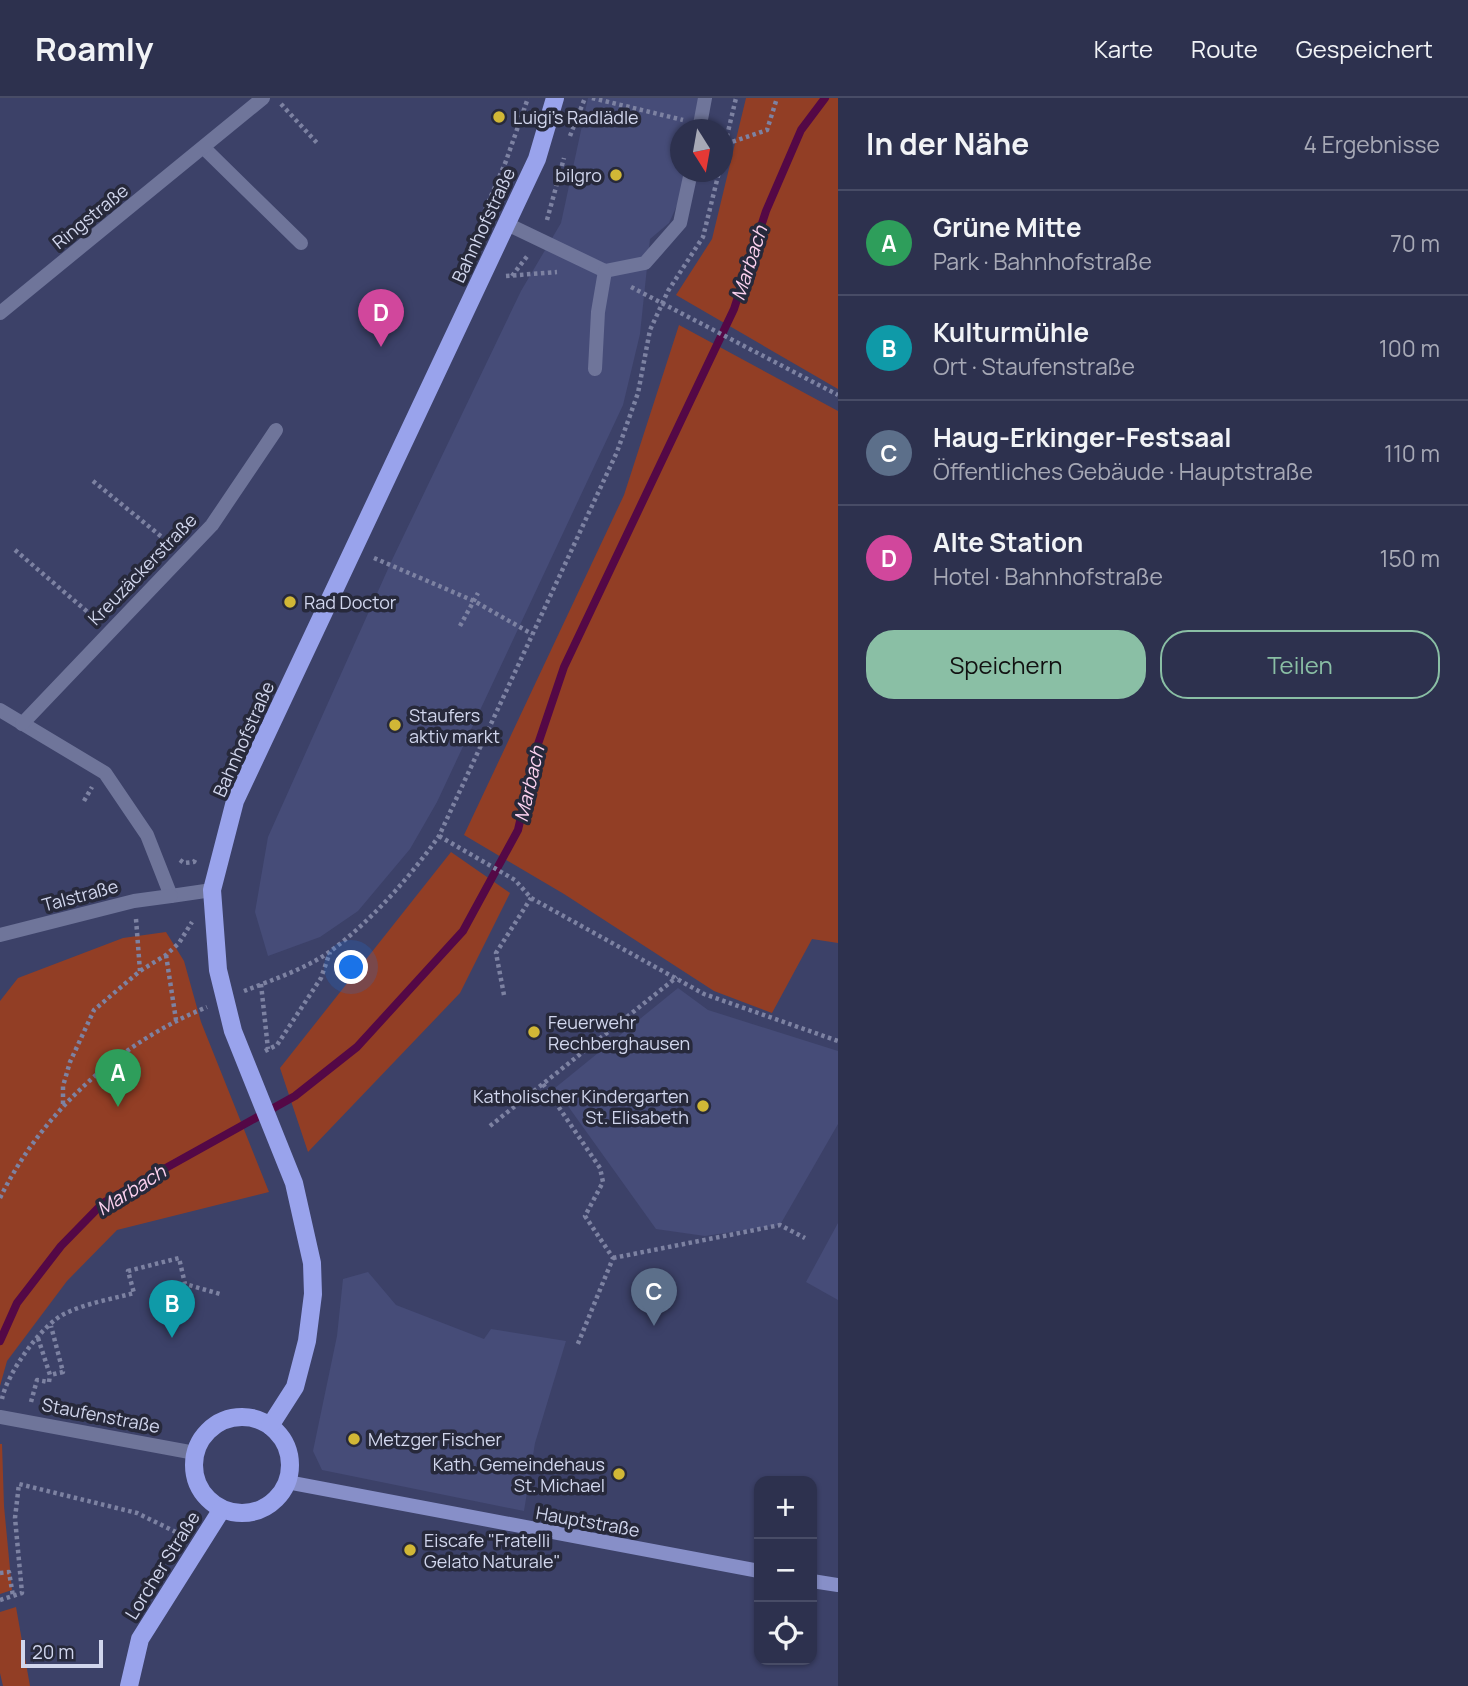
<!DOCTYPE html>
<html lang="de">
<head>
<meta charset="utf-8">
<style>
  body { margin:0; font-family:Manrope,sans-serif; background:#393d58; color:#f1f3f6 }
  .controls { position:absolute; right:21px; bottom:21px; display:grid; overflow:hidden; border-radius:14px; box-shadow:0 2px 5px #0004 }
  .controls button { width:63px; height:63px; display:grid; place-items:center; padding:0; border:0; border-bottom:2px solid #484c66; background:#2d314e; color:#f1f3f6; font:35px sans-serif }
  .compass { position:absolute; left:670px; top:21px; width:63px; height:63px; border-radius:50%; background:#2d314e; box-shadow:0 2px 5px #0004; rotate:169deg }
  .scale { position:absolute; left:21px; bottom:18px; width:82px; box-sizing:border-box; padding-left:7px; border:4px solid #d1d6ed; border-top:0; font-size:19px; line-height:24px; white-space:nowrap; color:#d1d6ed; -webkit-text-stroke:5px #27293b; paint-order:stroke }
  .you { position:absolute; left:352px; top:870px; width:24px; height:24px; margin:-18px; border:5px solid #fff; border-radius:50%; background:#1a73e8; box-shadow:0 0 0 10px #1a73e833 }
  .badge { display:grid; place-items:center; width:46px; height:46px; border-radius:50%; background:#8abfa5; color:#fff; font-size:23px; font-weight:700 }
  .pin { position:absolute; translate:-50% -58px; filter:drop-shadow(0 2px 4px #0008) }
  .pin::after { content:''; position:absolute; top:37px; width:24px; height:21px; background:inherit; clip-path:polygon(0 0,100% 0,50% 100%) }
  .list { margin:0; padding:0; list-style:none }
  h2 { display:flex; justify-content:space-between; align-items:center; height:91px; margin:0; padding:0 28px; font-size:30px }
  h2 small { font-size:23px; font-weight:400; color:#a7a9b6 }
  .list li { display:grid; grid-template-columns:46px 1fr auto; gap:21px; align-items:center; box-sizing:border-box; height:105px; padding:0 28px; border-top:2px solid #484c66 }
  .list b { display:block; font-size:26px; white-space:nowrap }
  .list p { margin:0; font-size:23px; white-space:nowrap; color:#a7a9b6 }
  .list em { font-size:23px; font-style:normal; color:#a7a9b6 }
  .actions { display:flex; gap:14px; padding:21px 28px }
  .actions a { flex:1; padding:16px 0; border:2px solid #8abfa5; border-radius:28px; text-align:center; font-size:24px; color:#8abfa5 }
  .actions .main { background:#8abfa5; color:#111 }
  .icon { flex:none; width:38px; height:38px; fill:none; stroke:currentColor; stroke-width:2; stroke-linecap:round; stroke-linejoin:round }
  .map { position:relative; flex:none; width:838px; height:1588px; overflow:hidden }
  header { display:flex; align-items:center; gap:42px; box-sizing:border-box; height:98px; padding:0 35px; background:#2d314e; border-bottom:2px solid #484c66 }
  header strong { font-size:33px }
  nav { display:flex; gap:38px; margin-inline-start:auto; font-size:24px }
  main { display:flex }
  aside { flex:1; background:#2d314e }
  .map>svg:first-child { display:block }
  .built { fill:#464c78 }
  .green { fill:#923e25 }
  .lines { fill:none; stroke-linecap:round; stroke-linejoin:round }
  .stream { stroke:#540846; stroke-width:8 }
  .path { stroke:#7d82a2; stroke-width:4.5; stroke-dasharray:3.5 3.5; stroke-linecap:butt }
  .lane { stroke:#6f759a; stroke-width:14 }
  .street { stroke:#6f759a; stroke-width:14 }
  .secondary { stroke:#878fc8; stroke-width:14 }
  .primary { stroke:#99a3ec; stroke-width:18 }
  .poi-dot { fill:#d1b736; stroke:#27293b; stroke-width:2.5 }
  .labels { text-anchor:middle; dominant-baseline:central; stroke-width:7; stroke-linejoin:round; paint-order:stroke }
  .poi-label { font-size:18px; fill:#d1d6ed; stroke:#27293b; text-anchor:start }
  .street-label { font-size:18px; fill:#d1d6ed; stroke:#27293b }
  .water-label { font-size:19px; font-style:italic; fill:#fdd2f0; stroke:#27293b }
</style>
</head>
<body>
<header>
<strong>Roamly</strong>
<nav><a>Karte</a><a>Route</a><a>Gespeichert</a></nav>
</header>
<main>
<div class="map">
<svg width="838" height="1588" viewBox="0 0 838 1588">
  <rect width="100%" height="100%" fill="#3c4168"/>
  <g class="built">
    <path d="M588,0H699L693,31L680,32V74H685L679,103L669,125L650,141L640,236L623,307L437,704L410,751L358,813L320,839L268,858L255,814L268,739L392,462L521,193L561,125Z"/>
    <path d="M678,890L708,912L838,953V1026L780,1127L705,1138L656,1131L555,990Z"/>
    <path d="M838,1125V1202L806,1184Z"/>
    <path d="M368,1174L396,1207L484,1241L491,1231L566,1243L535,1345L524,1413L322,1372L313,1353L337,1238L343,1181Z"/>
  </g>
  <g class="green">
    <path d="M746,0H838V291L676,197L712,141Z"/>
    <path d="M679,227L838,313V845L812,841L772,915L714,893L564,796L464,737L624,397Z"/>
    <path d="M451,754L510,795L460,895L308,1054L280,970Z"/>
    <path d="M166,834L184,863L201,924L269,1094L117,1132L67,1183L7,1263L0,1288V903L18,880L123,840Z"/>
    <path d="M0,1346H2L4,1408L12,1492L0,1496Z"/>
    <path d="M16,1509L30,1588H3L0,1575V1514Z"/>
  </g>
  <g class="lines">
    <path class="stream" d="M0,1243L17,1205L61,1148L103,1105L295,998L357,949L463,833L518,732L537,649L564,569L734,211L766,113L801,32L825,0"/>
    <g class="path">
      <path d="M592,0L683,22"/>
      <path d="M281,6L318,46"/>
      <path d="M570,38L585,0"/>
      <path d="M726,46L767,32L777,0"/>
      <path d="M722,59L736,0"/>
      <path d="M547,122L564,60"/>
      <path d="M480,124L506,63L528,0"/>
      <path d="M506,178L557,174"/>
      <path d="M512,178L528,157"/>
      <path d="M631,189L838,297"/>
      <path d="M93,383L168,444"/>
      <path d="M15,452L97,522"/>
      <path d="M374,460L474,503L532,536"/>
      <path d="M460,528L478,495"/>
      <path d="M84,703L92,689"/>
      <path d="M439,738L515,782L531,800L704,896L838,943"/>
      <path d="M180,762L184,765L194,764L196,760"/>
      <path d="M136,821L140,873"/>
      <path d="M166,857L176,922"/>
      <path d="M261,886L268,951"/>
      <path d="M244,893C272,882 308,870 332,852C373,821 410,779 439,738L617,354L638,295L650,232L668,193L703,139L719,74"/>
      <path d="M504,897L496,855L531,800"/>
      <path d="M265,953L277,947L321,880L330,854"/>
      <path d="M543,986L600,1070L603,1084L585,1118L613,1160L577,1248"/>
      <path d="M63,1006V988L70,964L94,912L140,873L166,857L179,845L192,824"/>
      <path d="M490,1028L677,879"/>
      <path d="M0,1100C42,1014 119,945 207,909"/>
      <path d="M613,1160L780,1127L805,1140"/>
      <path d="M38,1240L50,1277L63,1274L51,1228"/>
      <path d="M2,1301C7,1275 42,1226 66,1215C87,1205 112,1201 134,1195L128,1173L179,1160L185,1186L220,1196"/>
      <path d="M31,1304L37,1282L49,1284L50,1277"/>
      <path d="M0,1475L9,1474L13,1498"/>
      <path d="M0,1502L22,1495L15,1420L19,1386L137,1415L182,1437"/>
    </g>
    <g class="lane">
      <path d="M699,32L705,0"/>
      <path d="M204,50L301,145"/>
      <path d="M507,126L605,173L645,165L680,125L691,74"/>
      <path d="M595,271L598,214L605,173"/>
    </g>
    <g class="street">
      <path d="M0,215L263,0"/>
      <path d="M0,612L105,675L147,737L171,798L212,792"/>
      <path d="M22,626L212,427L276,332"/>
      <path d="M0,837L134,803L171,798"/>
      <path d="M0,1319L195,1355"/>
    </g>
    <g class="secondary">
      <path d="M287,1384L759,1473"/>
      <path d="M812,1483L838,1487"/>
    </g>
    <g class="primary">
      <circle cx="242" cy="1367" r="48"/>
      <path d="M270,1328L295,1289L307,1243L313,1196L312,1165L294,1085L233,933L218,872L212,792L235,703L537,61L555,0"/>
      <path d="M129,1588L140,1541L222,1411"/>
    </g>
  </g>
  <g class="poi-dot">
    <circle cx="499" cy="19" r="7"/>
    <circle cx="616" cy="77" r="7"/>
    <circle cx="290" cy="504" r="7"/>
    <circle cx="395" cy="627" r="7"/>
    <circle cx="534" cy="934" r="7"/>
    <circle cx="703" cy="1008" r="7"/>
    <circle cx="354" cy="1341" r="7"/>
    <circle cx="619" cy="1376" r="7"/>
    <circle cx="410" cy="1452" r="7"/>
  </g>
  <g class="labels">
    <g class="poi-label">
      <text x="513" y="19">Luigi's Radlädle</text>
      <text x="602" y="77" text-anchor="end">bilgro</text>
      <text x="304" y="504">Rad Doctor</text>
      <text x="409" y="617">Staufers<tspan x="409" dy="21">aktiv markt</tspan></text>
      <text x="548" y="924">Feuerwehr<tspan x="548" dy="21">Rechberghausen</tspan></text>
      <text x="689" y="998" text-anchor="end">Katholischer Kindergarten<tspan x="689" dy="21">St. Elisabeth</tspan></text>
      <text x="368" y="1341">Metzger Fischer</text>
      <text x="605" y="1366" text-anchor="end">Kath. Gemeindehaus<tspan x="605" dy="21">St. Michael</tspan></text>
      <text x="424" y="1442">Eiscafe "Fratelli<tspan x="424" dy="21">Gelato Naturale"</tspan></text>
    </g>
    <g class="street-label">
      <text transform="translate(90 118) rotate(-39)">Ringstraße</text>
      <text transform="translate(483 127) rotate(-65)">Bahnhofstraße</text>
      <text transform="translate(142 471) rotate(-46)">Kreuzäckerstraße</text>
      <text transform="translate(243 641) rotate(-66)">Bahnhofstraße</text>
      <text transform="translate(80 797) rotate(-15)">Talstraße</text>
      <text transform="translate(101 1317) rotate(11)">Staufenstraße</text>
      <text transform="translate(588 1423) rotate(10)">Hauptstraße</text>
      <text transform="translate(162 1467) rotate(-58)">Lorcher Straße</text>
    </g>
    <g class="water-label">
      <text transform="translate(749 165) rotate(-72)">Marbach</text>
      <text transform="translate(529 686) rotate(-77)">Marbach</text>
      <text transform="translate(131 1092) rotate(-32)">Marbach</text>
    </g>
  </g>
</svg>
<div class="controls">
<button>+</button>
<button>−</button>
<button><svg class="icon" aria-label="locate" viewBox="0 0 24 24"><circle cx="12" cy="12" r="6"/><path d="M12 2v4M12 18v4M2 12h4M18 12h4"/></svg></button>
</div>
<svg class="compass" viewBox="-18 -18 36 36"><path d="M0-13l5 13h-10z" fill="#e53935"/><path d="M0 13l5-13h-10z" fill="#a7a9b6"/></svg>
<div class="scale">20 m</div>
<div class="you"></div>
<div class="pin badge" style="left:118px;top:1009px;background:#2e9e5b">A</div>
<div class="pin badge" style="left:172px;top:1240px;background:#0f9aa8">B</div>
<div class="pin badge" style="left:654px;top:1228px;background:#5c6f8a">C</div>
<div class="pin badge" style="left:381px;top:249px;background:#d1479c">D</div>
</div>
<aside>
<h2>In der Nähe<small>4 Ergebnisse</small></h2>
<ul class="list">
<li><span class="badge" style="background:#2e9e5b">A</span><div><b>Grüne Mitte</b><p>Park · Bahnhofstraße</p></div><em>70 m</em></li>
<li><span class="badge" style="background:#0f9aa8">B</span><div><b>Kulturmühle</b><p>Ort · Staufenstraße</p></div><em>100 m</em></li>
<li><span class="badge" style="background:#5c6f8a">C</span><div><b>Haug-Erkinger-Festsaal</b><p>Öffentliches Gebäude · Hauptstraße</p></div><em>110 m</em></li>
<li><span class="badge" style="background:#d1479c">D</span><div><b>Alte Station</b><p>Hotel · Bahnhofstraße</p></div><em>150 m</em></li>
</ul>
<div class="actions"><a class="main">Speichern</a><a>Teilen</a></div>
</aside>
</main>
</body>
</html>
